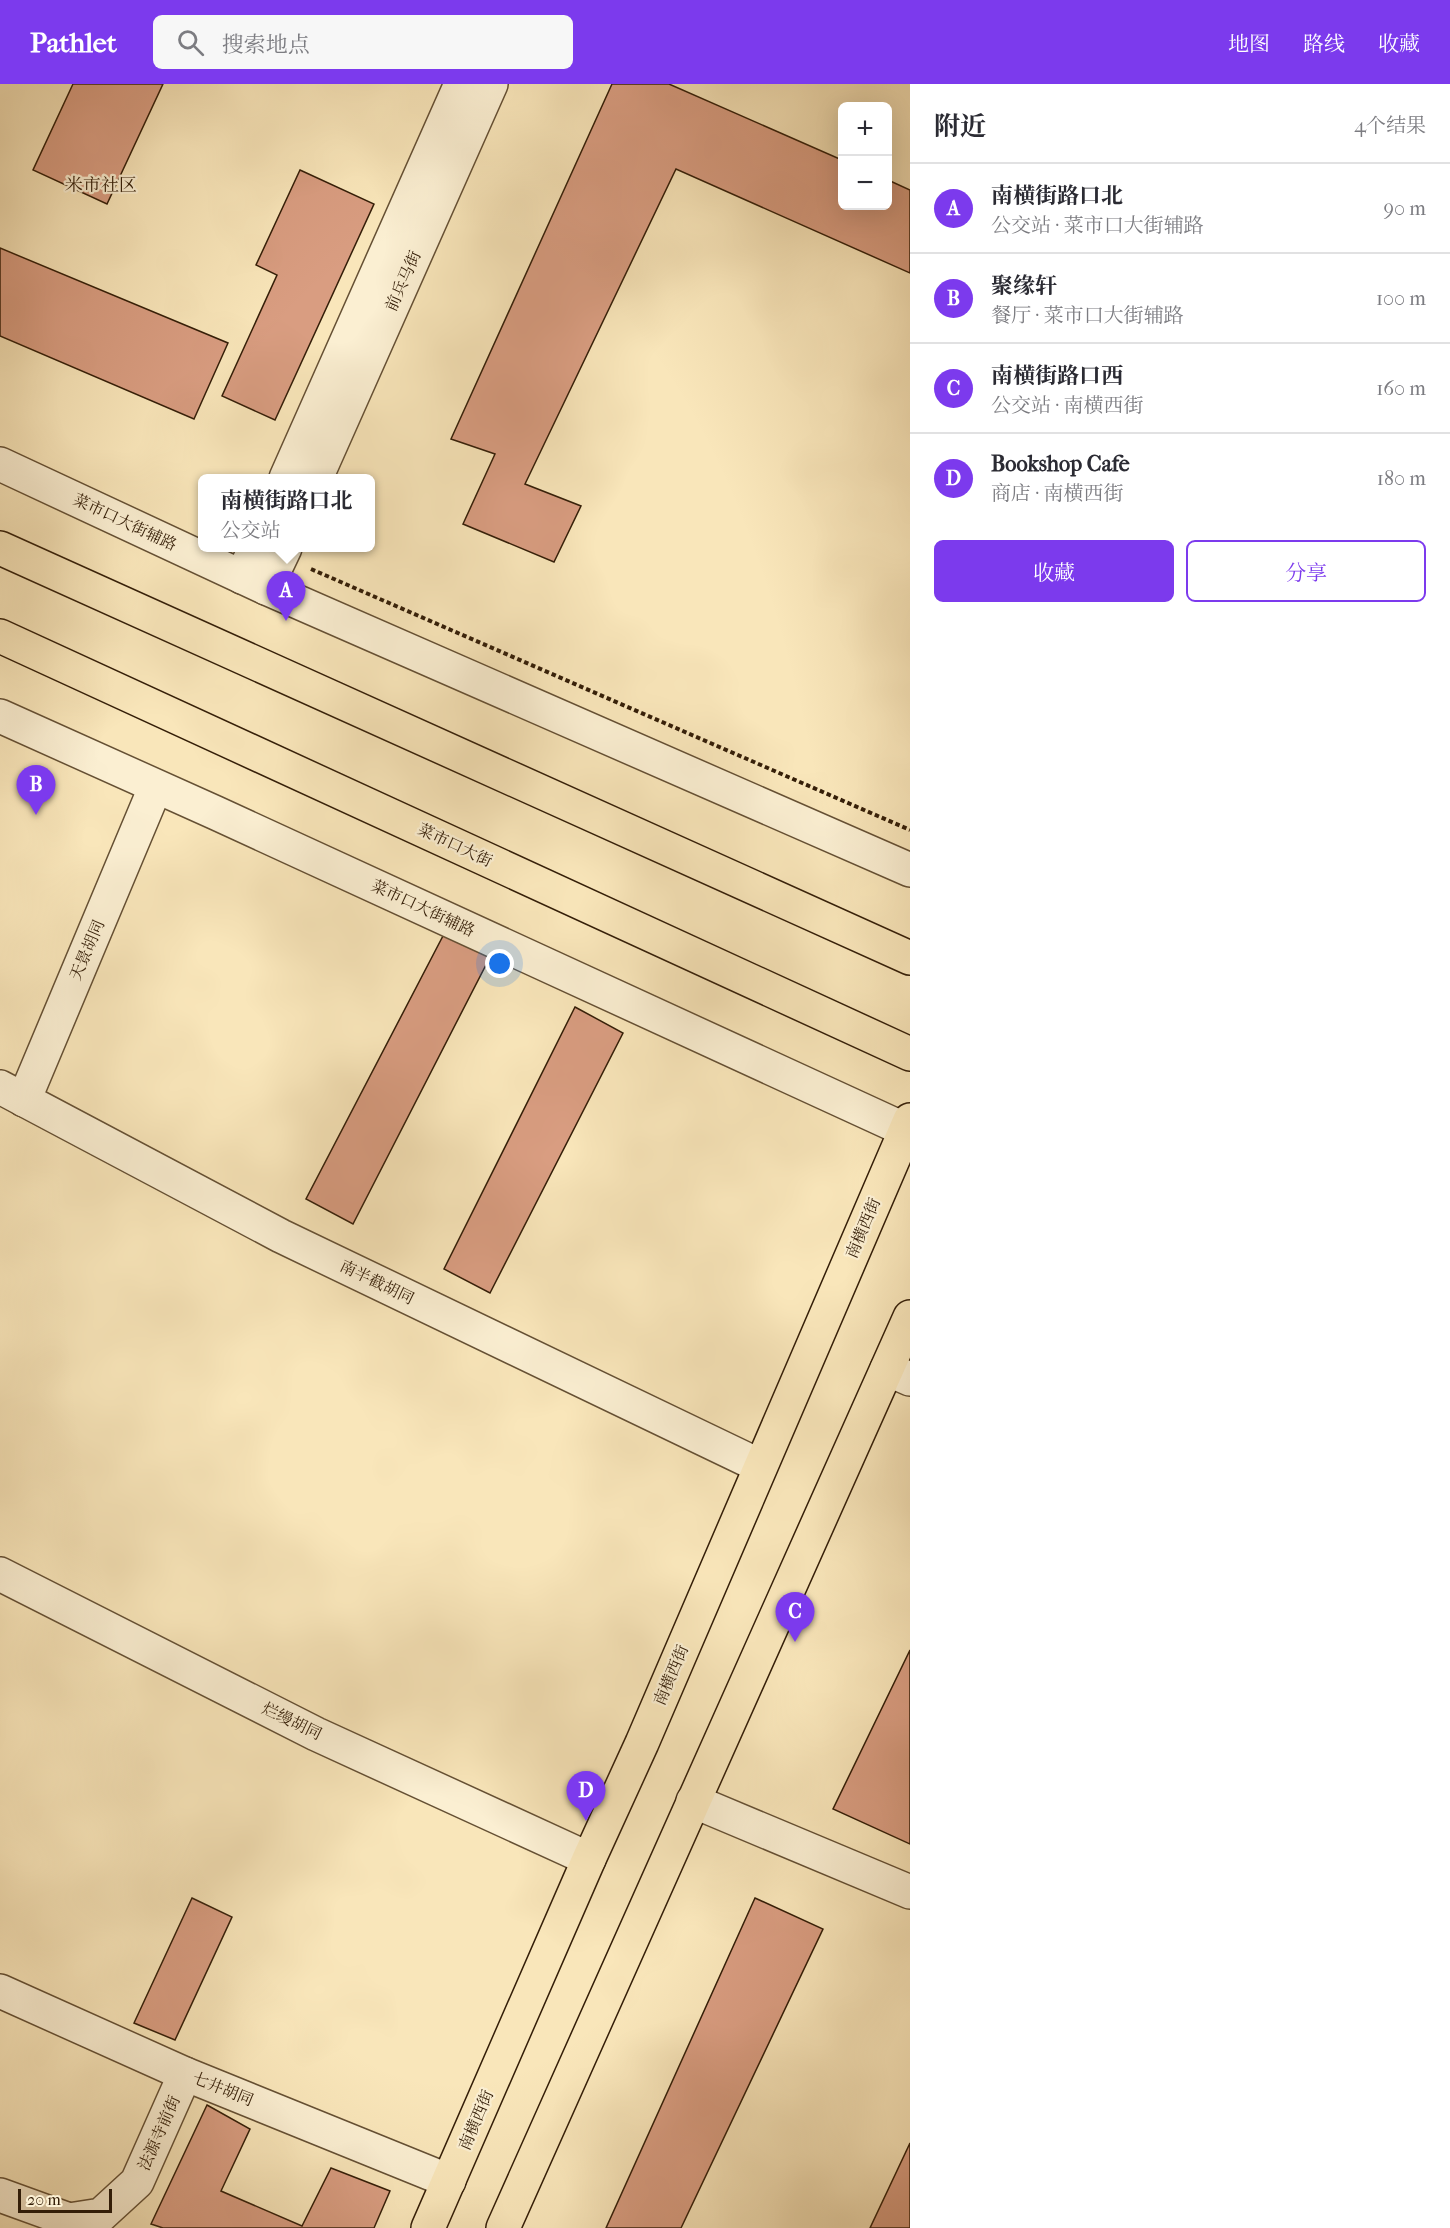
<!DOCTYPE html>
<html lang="zh">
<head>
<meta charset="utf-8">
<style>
  body { margin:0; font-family:"IM FELL French Canon","Noto Serif SC",serif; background:#f7f7f7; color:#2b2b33 }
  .controls { position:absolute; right:18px; top:18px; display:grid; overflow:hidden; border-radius:9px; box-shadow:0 6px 24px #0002 }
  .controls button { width:54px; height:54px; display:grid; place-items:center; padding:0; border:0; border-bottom:2px solid #e1e1e2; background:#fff; color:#2b2b33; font:30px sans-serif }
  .scale { position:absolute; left:18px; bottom:15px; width:94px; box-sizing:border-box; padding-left:6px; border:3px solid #341e08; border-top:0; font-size:16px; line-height:21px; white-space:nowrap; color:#341e08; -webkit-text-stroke:4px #fbefd2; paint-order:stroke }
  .you { position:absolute; left:500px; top:880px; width:21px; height:21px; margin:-15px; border:4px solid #fff; border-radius:50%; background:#1a73e8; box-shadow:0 0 0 9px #1a73e833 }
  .badge { display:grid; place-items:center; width:39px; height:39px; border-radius:50%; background:#7c3aed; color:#fff; font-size:20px; font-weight:700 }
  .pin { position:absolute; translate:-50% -50px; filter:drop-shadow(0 2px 3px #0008) }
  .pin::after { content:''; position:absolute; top:32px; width:21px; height:18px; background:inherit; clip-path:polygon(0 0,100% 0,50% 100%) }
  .popup { position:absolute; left:198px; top:390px; width:177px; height:78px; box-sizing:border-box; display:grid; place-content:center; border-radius:9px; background:#fff; filter:drop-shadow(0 2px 4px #0005); font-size:20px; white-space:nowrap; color:#7c7c81 }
  .popup b { font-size:22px; color:#2b2b33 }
  .popup::after { content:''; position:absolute; left:50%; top:100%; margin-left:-12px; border:12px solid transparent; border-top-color:#fff }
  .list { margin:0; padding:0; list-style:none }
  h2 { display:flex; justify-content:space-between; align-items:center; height:78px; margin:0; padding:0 24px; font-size:26px }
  h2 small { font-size:20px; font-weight:400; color:#7c7c81 }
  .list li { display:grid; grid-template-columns:39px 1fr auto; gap:18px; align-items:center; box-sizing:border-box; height:90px; padding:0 24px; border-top:2px solid #e1e1e2 }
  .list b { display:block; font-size:22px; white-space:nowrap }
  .list p { margin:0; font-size:20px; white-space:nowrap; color:#7c7c81 }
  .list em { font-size:20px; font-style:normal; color:#7c7c81 }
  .actions { display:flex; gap:12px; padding:18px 24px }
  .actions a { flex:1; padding:14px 0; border:2px solid #7c3aed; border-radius:9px; text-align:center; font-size:21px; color:#7c3aed }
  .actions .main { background:#7c3aed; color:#fff }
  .icon { flex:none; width:33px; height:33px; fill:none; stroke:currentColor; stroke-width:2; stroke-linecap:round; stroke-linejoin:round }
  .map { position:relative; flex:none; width:910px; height:2144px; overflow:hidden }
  header { display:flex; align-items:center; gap:36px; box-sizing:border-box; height:84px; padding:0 30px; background:#7c3aed; color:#fff }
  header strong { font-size:28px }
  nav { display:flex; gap:33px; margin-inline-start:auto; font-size:21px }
  .search { width:420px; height:54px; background:#f7f7f7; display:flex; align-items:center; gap:15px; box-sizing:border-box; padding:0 21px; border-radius:9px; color:#7c7c81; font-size:22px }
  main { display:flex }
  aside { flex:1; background:#fff }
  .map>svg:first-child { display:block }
  .building { fill:#d99d81; stroke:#341e08; stroke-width:1.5 }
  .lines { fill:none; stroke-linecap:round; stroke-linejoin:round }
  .minor-casing { stroke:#655034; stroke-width:36 }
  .major-casing { stroke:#341e08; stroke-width:36 }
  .path { stroke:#341e08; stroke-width:4; stroke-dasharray:4.5 3; stroke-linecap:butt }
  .minor { stroke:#fbefd2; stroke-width:33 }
  .major { stroke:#f9e6ba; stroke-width:33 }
  .labels { text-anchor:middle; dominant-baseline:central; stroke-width:4.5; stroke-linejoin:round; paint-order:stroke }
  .street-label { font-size:16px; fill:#341e08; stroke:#fbefd2 }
  .neighbourhood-label { font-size:18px; fill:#341e08; stroke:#fbefd2 }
</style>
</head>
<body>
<header>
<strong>Pathlet</strong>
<div class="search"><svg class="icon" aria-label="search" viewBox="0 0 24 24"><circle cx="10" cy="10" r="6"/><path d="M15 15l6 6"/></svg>搜索地点</div>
<nav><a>地图</a><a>路线</a><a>收藏</a></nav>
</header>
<main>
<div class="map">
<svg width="910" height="2144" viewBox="0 0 910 2144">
  <rect width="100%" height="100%" fill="#f9e6ba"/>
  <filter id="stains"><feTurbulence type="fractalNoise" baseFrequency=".00333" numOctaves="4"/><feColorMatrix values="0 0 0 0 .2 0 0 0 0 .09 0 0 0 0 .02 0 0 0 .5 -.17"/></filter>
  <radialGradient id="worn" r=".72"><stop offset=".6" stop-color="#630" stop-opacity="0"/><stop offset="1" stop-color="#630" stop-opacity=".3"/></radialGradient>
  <g class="building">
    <path d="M73,0H163L107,120L33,86Z"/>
    <path d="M612,0H669L842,76V122H888V96L910,106V189L676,85L525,400L581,422L554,478L463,440L495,370L451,355Z"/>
    <path d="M300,86L374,120L275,336L222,312L277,191L256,181Z"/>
    <path d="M0,164L228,259L194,335L0,252Z"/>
    <path d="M444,850L490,873L353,1140L306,1115Z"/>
    <path d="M575,923L623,949L490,1209L444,1185Z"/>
    <path d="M910,1566V1760L833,1725Z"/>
    <path d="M192,1814L232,1833L175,1956L134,1939Z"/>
    <path d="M755,1814L823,1845L681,2144H606Z"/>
    <path d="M207,2021L250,2045L221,2107L302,2142L331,2084L390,2107L374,2144H163L151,2140Z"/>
    <path d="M910,2059V2144H870Z"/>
  </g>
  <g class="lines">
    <g class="minor-casing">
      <g id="minor">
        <path d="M0,380L266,504L910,786"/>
        <path d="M286,394L461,0"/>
        <path d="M316,394L491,0"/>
        <path d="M242,493L255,464"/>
        <path d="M266,504L285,464"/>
        <path d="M0,632L216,729L910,1048"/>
        <path d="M0,1003L281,1152L760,1382"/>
        <path d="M24,1016L150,716"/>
        <path d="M887,1285L910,1295"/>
        <path d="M0,1490L316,1650L589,1775"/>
        <path d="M693,1717L910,1808"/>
        <path d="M0,1907L185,1990L449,2097"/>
        <path d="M0,2111L69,2136L101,2131L137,2098L185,1990"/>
      </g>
    </g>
    <g class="major-casing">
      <g id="major">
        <path d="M0,464L910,874"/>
        <path d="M0,552L910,970"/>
        <path d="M428,2144L589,1775L642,1659L910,1036"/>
        <path d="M503,2144L910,1233"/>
      </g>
    </g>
    <path class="path" d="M311,485L910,746"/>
    <use href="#minor" class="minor"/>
    <use href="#major" class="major"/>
  </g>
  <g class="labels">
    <g class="street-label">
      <text transform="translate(403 197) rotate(-66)">前兵马街</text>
      <text transform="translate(125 438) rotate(25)">菜市口大街辅路</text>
      <text transform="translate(455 761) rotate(25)">菜市口大街</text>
      <text transform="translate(423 824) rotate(25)">菜市口大街辅路</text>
      <text transform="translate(87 866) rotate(-67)">天景胡同</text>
      <text transform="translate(863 1144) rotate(-67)">南横西街</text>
      <text transform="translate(377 1198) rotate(26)">南半截胡同</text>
      <text transform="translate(671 1591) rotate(-67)">南横西街</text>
      <text transform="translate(292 1637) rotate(26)">烂缦胡同</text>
      <text transform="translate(223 2005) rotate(22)">七井胡同</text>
      <text transform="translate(476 2036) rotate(-67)">南横西街</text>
      <text transform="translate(159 2049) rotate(-66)">法源寺前街</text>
    </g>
    <g class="neighbourhood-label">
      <text x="101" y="101">米市社区</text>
    </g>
  </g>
  <rect width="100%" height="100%" filter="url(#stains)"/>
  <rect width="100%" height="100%" fill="url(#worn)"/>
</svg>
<div class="controls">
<button>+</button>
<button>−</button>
</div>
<div class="scale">20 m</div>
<div class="you"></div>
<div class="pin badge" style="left:286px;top:537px">A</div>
<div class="popup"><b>南横街路口北</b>公交站</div>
<div class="pin badge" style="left:36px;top:731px">B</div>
<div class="pin badge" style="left:795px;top:1558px">C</div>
<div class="pin badge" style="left:586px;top:1737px">D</div>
</div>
<aside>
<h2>附近<small>4个结果</small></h2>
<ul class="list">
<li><span class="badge">A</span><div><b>南横街路口北</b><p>公交站 · 菜市口大街辅路</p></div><em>90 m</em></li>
<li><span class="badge">B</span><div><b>聚缘轩</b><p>餐厅 · 菜市口大街辅路</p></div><em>100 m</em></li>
<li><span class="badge">C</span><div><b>南横街路口西</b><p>公交站 · 南横西街</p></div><em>160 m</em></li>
<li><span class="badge">D</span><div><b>Bookshop Cafe</b><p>商店 · 南横西街</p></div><em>180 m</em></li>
</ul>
<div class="actions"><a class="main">收藏</a><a>分享</a></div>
</aside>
</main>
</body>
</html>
